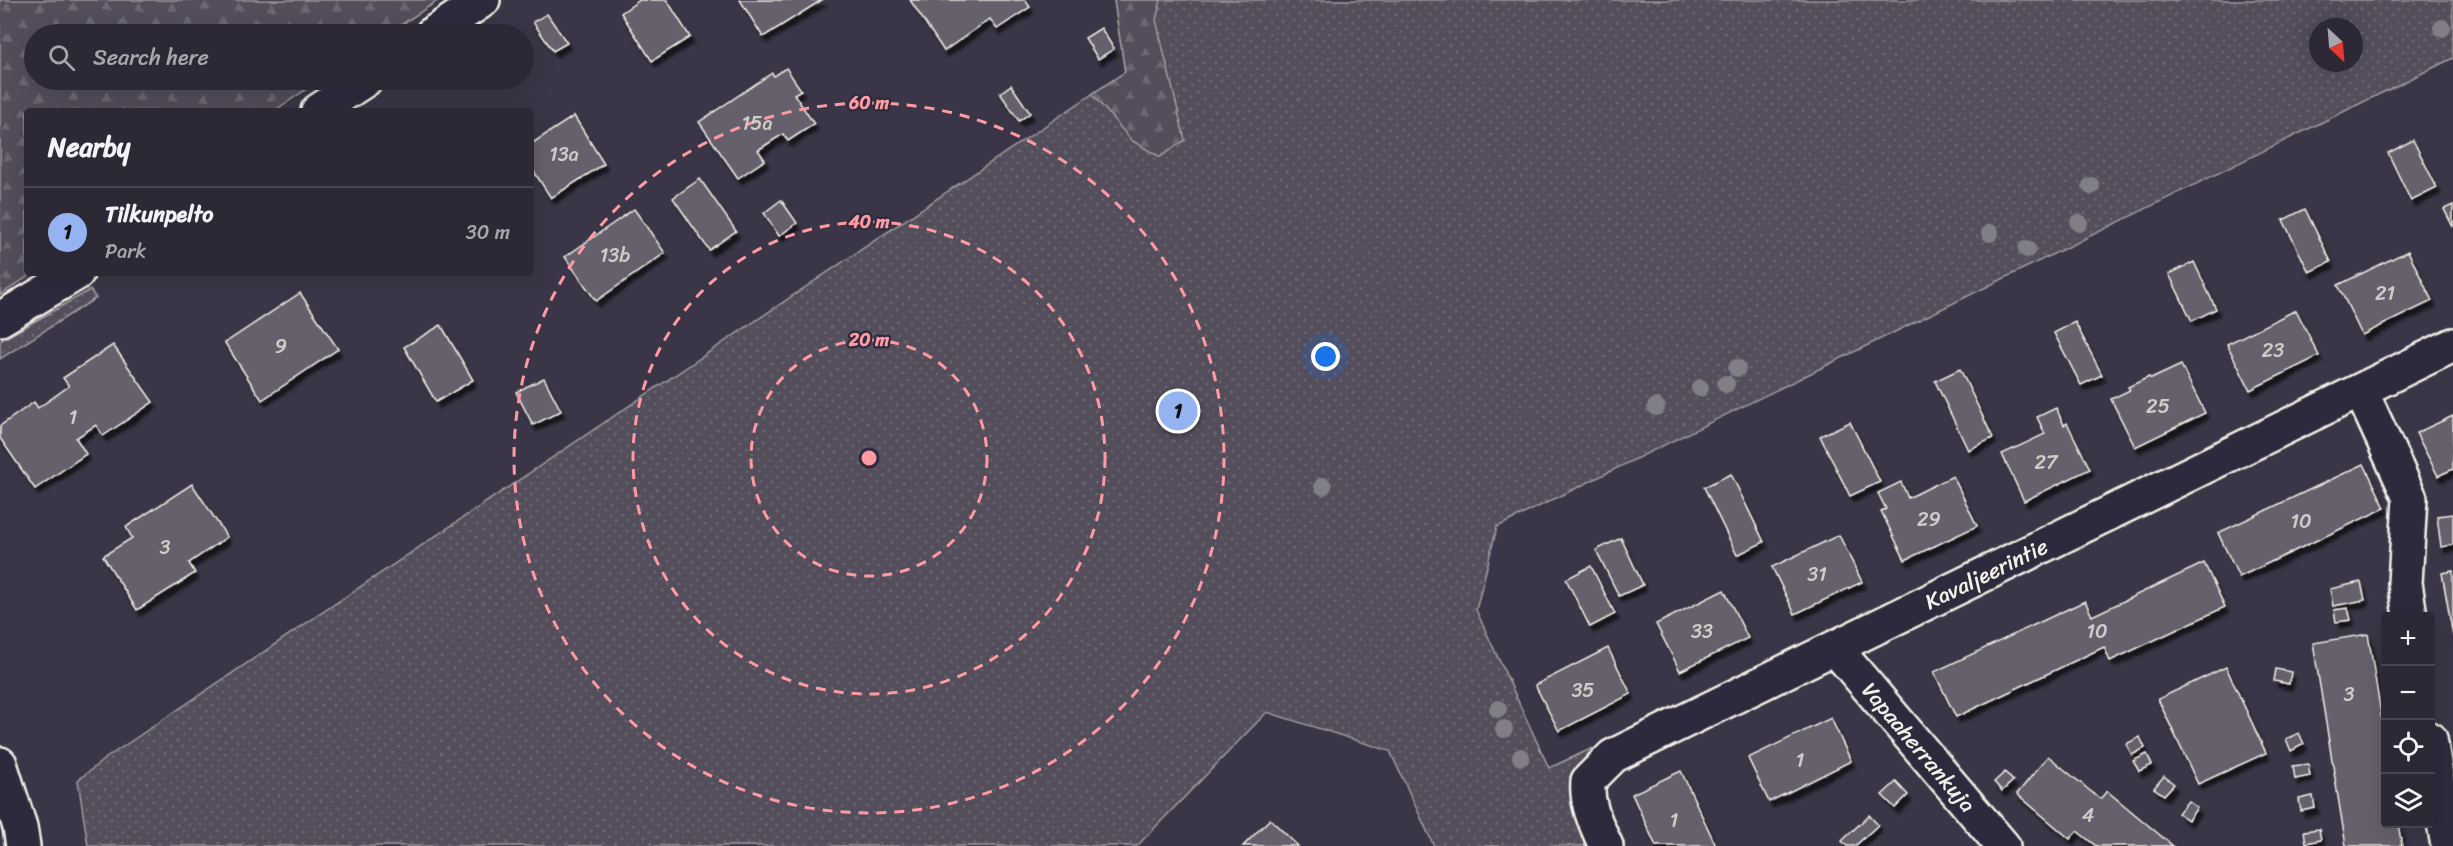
<!DOCTYPE html>
<html lang="en">
<head>
<meta charset="utf-8">
<style>
  body { margin:0; font-family:Sriracha,sans-serif; background:#34303d; color:#f1f3f6 }
  .controls { position:absolute; right:18px; bottom:18px; display:grid; overflow:hidden; border-radius:6px; box-shadow:0 6px 24px #0002 }
  .controls button { width:54px; height:54px; display:grid; place-items:center; padding:0; border:0; border-bottom:2px solid #484450; background:#2c2835; color:#f1f3f6; font:30px sans-serif }
  .compass { position:absolute; left:2309px; top:18px; width:54px; height:54px; border-radius:50%; background:#2c2835; box-shadow:0 6px 24px #0002; rotate:154deg }
  .you { position:absolute; left:1326px; top:357px; width:21px; height:21px; margin:-15px; border:4px solid #fff; border-radius:50%; background:#1a73e8; box-shadow:0 0 0 9px #1a73e833 }
  .badge { display:grid; place-items:center; width:39px; height:39px; border-radius:50%; background:#95b2f1; color:#111; font-size:20px; font-weight:700 }
  .pin { position:absolute; translate:-50% -50%; border:3px solid #fff; box-shadow:0 2px 6px #0006 }
  .list { margin:0; padding:0; list-style:none }
  h2 { display:flex; justify-content:space-between; align-items:center; height:78px; margin:0; padding:0 24px; font-size:26px }
  h2 small { font-size:20px; font-weight:400; color:#a6a6ad }
  .list li { display:grid; grid-template-columns:39px 1fr auto; gap:18px; align-items:center; box-sizing:border-box; height:90px; padding:0 24px; border-top:2px solid #484450 }
  .list b { display:block; font-size:22px; white-space:nowrap }
  .list p { margin:0; font-size:20px; white-space:nowrap; color:#a6a6ad }
  .list em { font-size:20px; font-style:normal; color:#a6a6ad }
  .icon { flex:none; width:33px; height:33px; fill:none; stroke:currentColor; stroke-width:2; stroke-linecap:round; stroke-linejoin:round }
  .map { position:relative; flex:none; width:2453px; height:846px; overflow:hidden }
  .search { position:absolute; background:#2c2835; box-shadow:0 6px 24px #0002; left:24px; top:24px; width:510px; height:66px; display:flex; align-items:center; gap:15px; box-sizing:border-box; padding:0 21px; border-radius:33px; color:#a6a6ad; font-size:22px }
  .panel { position:absolute; background:#2c2835; box-shadow:0 6px 24px #0002; left:24px; top:108px; width:510px; height:168px; border-radius:6px }
  .map>svg:first-child { display:block }
  .grass { fill:url(#grass-dots); stroke:#a4a0a2; stroke-width:1.5; fill-rule:evenodd }
  .forest { fill:url(#forest-firs); stroke:#a4a0a2; stroke-width:1.5 }
  .building { fill:#65616c; stroke:#f4f1e8; stroke-width:1.5; filter:url(#shadow) }
  .lines { fill:none; stroke-linecap:round; stroke-linejoin:round }
  .minor-casing { stroke:#f4f1e8; stroke-width:38 }
  .secondary-casing { stroke:#f4f1e8; stroke-width:38 }
  .minor { stroke:#2f2a3d; stroke-width:33 }
  .secondary { stroke:#2f2a3d; stroke-width:33 }
  .tree { fill:#827e85 }
  .ring { fill:none; stroke:#ff9aa2; stroke-width:3; stroke-dasharray:10 8 }
  .labels { text-anchor:middle; dominant-baseline:central; stroke-width:4.5; stroke-linejoin:round; paint-order:stroke }
  .number-label { font-size:20px; fill:#d0cdc9 }
  .street-label { font-size:22px; fill:#f4f1e8; stroke:#2f2a3d }
  .centre { fill:#ff9aa2; stroke:#2f2a3d; stroke-width:3 }
  .ring-label { font-size:18px; text-anchor:middle; font-weight:bold; fill:#ff9aa2; stroke:#2f2a3d; stroke-width:4.5; stroke-linejoin:round; paint-order:stroke }
</style>
</head>
<body>
<div class="map">
<svg width="2453" height="846" viewBox="0 0 2453 846">
  <defs>
    <pattern id="grass-dots" width="8" height="8" patternUnits="userSpaceOnUse" patternTransform="scale(1.5)"><rect width="8" height="8" fill="#534e5c"/><path d="M2 2h.1M6 6h.1" fill="none" stroke="#6c6873" stroke-width="1.8" stroke-linecap="round"/></pattern>
    <pattern id="forest-firs" width="22" height="20" patternUnits="userSpaceOnUse" patternTransform="scale(1.5)"><rect width="22" height="20" fill="#534e5c"/><path d="M5 1l3.5 6h-7zM16 11l3.5 6h-7z" fill="#6c6873"/></pattern>
    <filter id="shadow"><feDropShadow dx="3.5" dy="6" stdDeviation="1.5" flood-color="#0009"/></filter>
  </defs>
  <rect width="100%" height="100%" fill="#3b3647"/>
  <filter id="ink" filterUnits="userSpaceOnUse"><feTurbulence type="fractalNoise" baseFrequency=".0167" numOctaves="2"/><feDisplacementMap in="SourceGraphic" scale="12" xChannelSelector="R" yChannelSelector="G"/><feConvolveMatrix kernelMatrix="1 2 1 2 8 2 1 2 1" color-interpolation-filters="sRGB"/></filter>
  <g filter="url(#ink)">
    <g class="grass">
      <path d="M1114,0H2453V58L1497,527L1476,610L1549,768L1593,748C1557,791 1571,800 1592,846H1434L1390,751L1267,712L1137,846H88L78,780L106,758L1125,72ZM2318,27H2354V63H2318Z"/>
      <path d="M90,290L96,298L0,359V341Z"/>
    </g>
    <g class="forest">
      <path d="M0,0H439L387,34H34V80H320L274,111H27V273H33L0,295Z"/>
      <path d="M1114,0H1161L1156,20L1185,140L1160,157L1131,140L1092,94L1125,72Z"/>
    </g>
    <g class="building">
      <path d="M640,0H667L690,37L652,61L621,13Z"/>
      <path d="M740,0H822L763,37Z"/>
      <path d="M910,0H1025L1030,7L997,29L990,19L944,51Z"/>
      <path d="M547,14L567,43L553,51L533,22Z"/>
      <path d="M1101,28L1114,49L1098,59L1085,38Z"/>
      <path d="M786,68L801,90L794,94L814,124L788,141L783,134L758,150L765,160L738,178L699,122L772,73L774,76Z"/>
      <path d="M1011,85L1030,113L1019,121L1000,93Z"/>
      <path d="M574,116L604,164L551,198L531,167V144Z"/>
      <path d="M2413,140L2437,188L2411,201L2388,153Z"/>
      <path d="M700,179L736,231L709,250L673,198Z"/>
      <path d="M781,200L797,223L779,236L764,213Z"/>
      <path d="M2453,205V227L2444,209Z"/>
      <path d="M634,209L665,253L596,301L565,257Z"/>
      <path d="M2305,209L2331,262L2309,272L2283,220Z"/>
      <path d="M2408,251L2432,301L2362,335L2338,285Z"/>
      <path d="M2194,262L2216,309L2192,321L2169,274Z"/>
      <path d="M300,293L338,349L262,400L225,343Z"/>
      <path d="M2296,310L2319,356L2250,390L2227,344Z"/>
      <path d="M2075,322L2102,375L2081,385L2054,333Z"/>
      <path d="M441,325L473,380L436,402L404,347Z"/>
      <path d="M113,345L153,402L103,436L96,425L76,438L86,454L35,489L0,438V426L34,402L38,408L69,386L63,378Z"/>
      <path d="M2181,365L2205,413L2135,447L2111,399L2130,390L2128,387L2149,377L2151,379Z"/>
      <path d="M1960,369L1993,438L1968,450L1935,381Z"/>
      <path d="M544,378L561,411L533,425L516,392Z"/>
      <path d="M2056,408L2064,425L2067,423L2090,469L2024,501L2002,454L2045,434L2037,417Z"/>
      <path d="M2453,416V469L2438,476L2416,433Z"/>
      <path d="M1850,422L1880,482L1850,496L1820,436Z"/>
      <path d="M2364,464L2385,508L2239,577L2218,533Z"/>
      <path d="M1731,474L1764,542L1737,555L1704,487Z"/>
      <path d="M1953,476L1977,526L1905,560L1881,511L1886,509L1878,493L1901,482L1908,498Z"/>
      <path d="M192,484L227,537L189,563L195,573L137,610L103,556L132,538L126,527Z"/>
      <path d="M2453,514V545L2441,547L2437,516Z"/>
      <path d="M1839,535L1862,582L1795,614L1772,567Z"/>
      <path d="M1621,538L1643,585L1619,596L1596,550Z"/>
      <path d="M2204,563L2225,607L2110,661L2104,647L1956,717L1934,672L2085,601L2092,616Z"/>
      <path d="M1591,566L1615,614L1590,627L1566,579Z"/>
      <path d="M2453,571V636L2442,573Z"/>
      <path d="M2361,582L2365,600L2333,606L2330,589Z"/>
      <path d="M1724,590L1748,638L1680,671L1656,624Z"/>
      <path d="M2348,608L2351,620L2336,622L2334,610Z"/>
      <path d="M2368,634L2386,745V824H2398L2402,846H2346L2313,643Z"/>
      <path d="M1608,648L1631,694L1559,731L1535,685Z"/>
      <path d="M2226,667L2266,753L2198,784L2158,699Z"/>
      <path d="M2276,669L2291,672L2289,684L2274,681Z"/>
      <path d="M1831,718L1851,761L1769,802L1748,758Z"/>
      <path d="M2299,733L2304,744L2291,751L2286,739Z"/>
      <path d="M2140,737L2145,748L2132,755L2126,744Z"/>
      <path d="M2147,754L2152,765L2139,771L2133,761Z"/>
      <path d="M2048,756L2100,799L2107,791L2173,846H2096L2077,831L2070,839L2017,794Z"/>
      <path d="M2308,764L2310,776L2295,779L2293,766Z"/>
      <path d="M1681,771L1716,846H1656L1632,794Z"/>
      <path d="M2005,772L2013,781L2002,791L1994,782Z"/>
      <path d="M2164,776L2174,784L2164,795L2154,788Z"/>
      <path d="M1896,782L1908,795L1895,808L1882,795Z"/>
      <path d="M2313,796L2315,808L2301,811L2299,799Z"/>
      <path d="M2188,801L2197,808L2188,820L2178,813Z"/>
      <path d="M1869,815L1878,825L1855,846H1847L1842,841Z"/>
      <path d="M1270,819L1298,846H1243Z"/>
      <path d="M2319,829L2321,840L2306,843L2304,831Z"/>
    </g>
    <g class="lines">
      <g class="minor-casing">
        <g id="minor">
          <path d="M432,34L483,0"/>
          <path d="M318,111L365,80"/>
          <path d="M0,319L77,273"/>
          <path d="M2361,391L2410,498L2405,583L2410,616"/>
          <path id="s1" d="M1835,648L2003,846"/>
          <path d="M2430,739L2448,846"/>
          <path id="s2" d="M1606,846C1596,824 1586,805 1588,781L1613,756L2453,345"/>
        </g>
      </g>
      <g class="secondary-casing">
        <path id="secondary" d="M0,764L20,827L23,846"/>
      </g>
      <use href="#minor" class="minor"/>
      <use href="#secondary" class="secondary"/>
    </g>
    <g class="tree">
      <circle cx="2442" cy="28" r="9"/>
      <circle cx="2091" cy="186" r="9"/>
      <circle cx="2079" cy="223" r="9"/>
      <circle cx="1990" cy="233" r="9"/>
      <circle cx="2027" cy="249" r="9"/>
      <circle cx="1737" cy="368" r="9"/>
      <circle cx="1726" cy="384" r="9"/>
      <circle cx="1700" cy="388" r="9"/>
      <circle cx="1656" cy="407" r="9"/>
      <circle cx="1323" cy="486" r="9"/>
      <circle cx="1498" cy="709" r="9"/>
      <circle cx="1504" cy="729" r="9"/>
      <circle cx="1521" cy="757" r="9"/>
    </g>
  </g>
  <g class="ring">
    <circle cx="869" cy="458" r="118"/>
    <circle cx="869" cy="458" r="236"/>
    <circle cx="869" cy="458" r="355"/>
  </g>
  <g class="labels">
    <g class="number-label">
      <text x="757" y="123">15a</text>
      <text x="564" y="154">13a</text>
      <text x="615" y="255">13b</text>
      <text x="2385" y="293">21</text>
      <text x="281" y="346">9</text>
      <text x="2273" y="350">23</text>
      <text x="2158" y="406">25</text>
      <text x="73" y="417">1</text>
      <text x="2046" y="462">27</text>
      <text x="1929" y="519">29</text>
      <text x="2301" y="521">10</text>
      <text x="165" y="547">3</text>
      <text x="1817" y="574">31</text>
      <text x="1702" y="631">33</text>
      <text x="2097" y="631">10</text>
      <text x="1583" y="690">35</text>
      <text x="2349" y="694">3</text>
      <text x="1800" y="760">1</text>
      <text x="2088" y="815">4</text>
      <text x="1674" y="820">1</text>
    </g>
    <g class="street-label">
      <text stroke="none"><textPath href="#s2" startOffset="519">Kavaljeerintie</textPath></text>
      <text stroke="none"><textPath href="#s1" startOffset="130">Vapaaherrankuja</textPath></text>
    </g>
  </g>
  <circle cx="869" cy="458" r="9" class="centre"/>
  <g class="ring-label">
    <text x="869" y="109">60 m</text>
    <text x="869" y="228">40 m</text>
    <text x="869" y="346">20 m</text>
  </g>
</svg>
<div class="controls">
<button>+</button>
<button>−</button>
<button><svg class="icon" aria-label="locate" viewBox="0 0 24 24"><circle cx="12" cy="12" r="6"/><path d="M12 2v4M12 18v4M2 12h4M18 12h4"/></svg></button>
<button><svg class="icon" aria-label="layers" viewBox="0 0 24 24"><path d="M12 4l9 5-9 5-9-5zM3 14l9 5 9-5"/></svg></button>
</div>
<svg class="compass" viewBox="-18 -18 36 36"><path d="M0-13l5 13h-10z" fill="#e53935"/><path d="M0 13l5-13h-10z" fill="#a6a6ad"/></svg>
<div class="you"></div>
<div class="pin badge" style="left:1178px;top:411px">1</div>
<div class="search"><svg class="icon" aria-label="search" viewBox="0 0 24 24"><circle cx="10" cy="10" r="6"/><path d="M15 15l6 6"/></svg>Search here</div>
<section class="panel">
<h2>Nearby<small></small></h2>
<ul class="list">
<li><span class="badge">1</span><div><b>Tilkunpelto</b><p>Park</p></div><em>30 m</em></li>
</ul>
</section>
</div>
</body>
</html>
